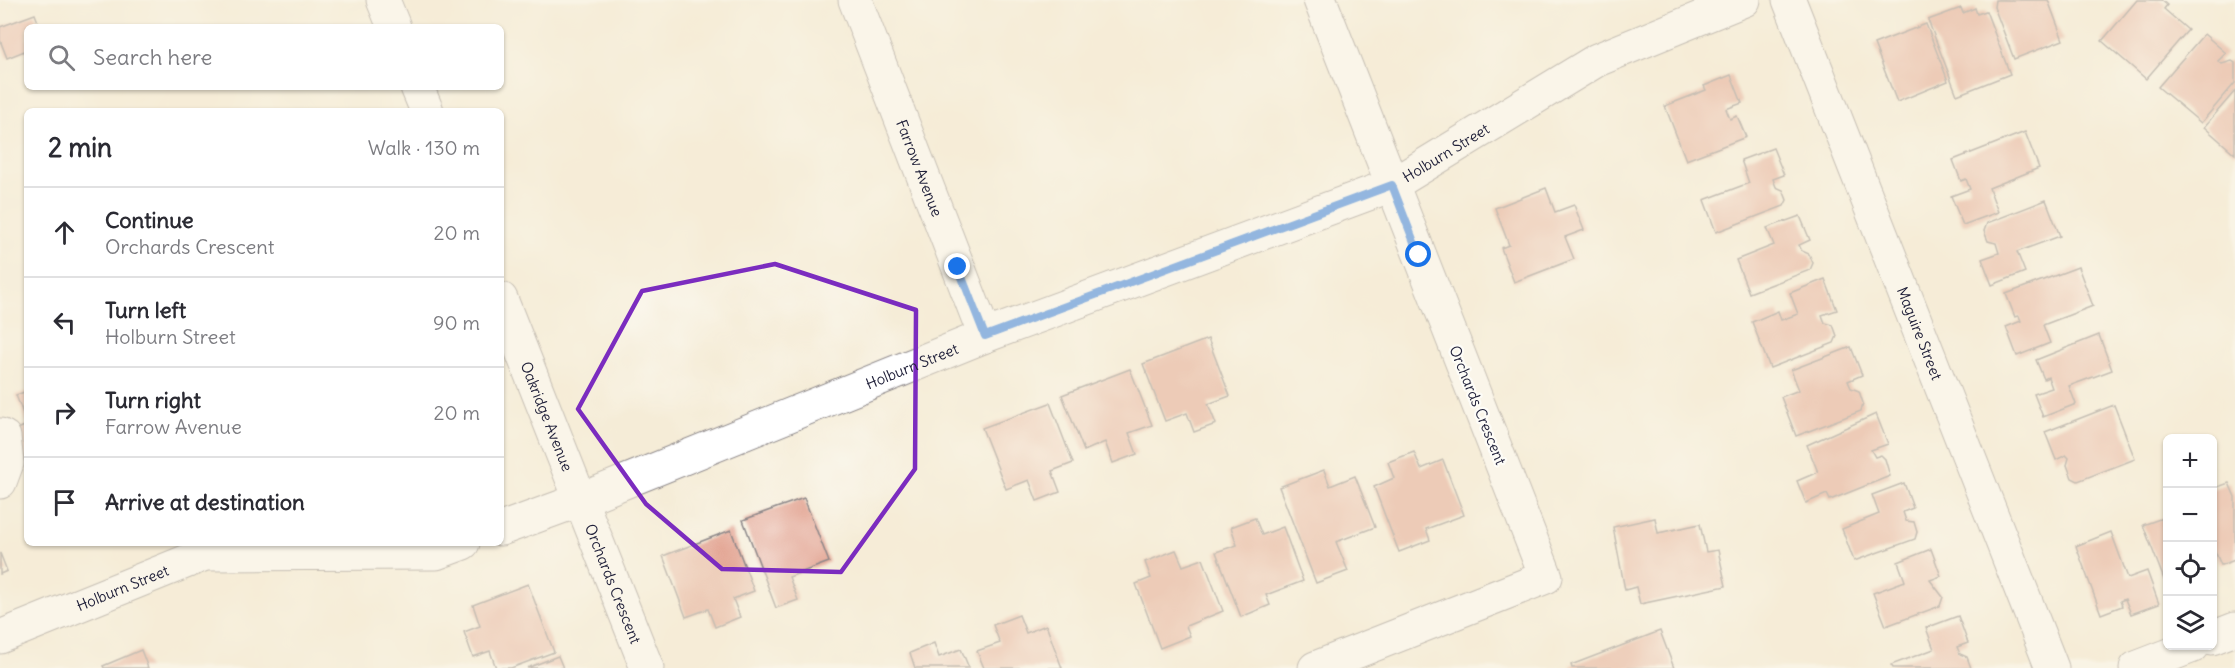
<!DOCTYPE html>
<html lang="en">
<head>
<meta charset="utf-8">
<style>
  body { margin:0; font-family:Delius,sans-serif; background:#f2f2f3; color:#2b2b33 }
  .controls { position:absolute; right:18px; bottom:18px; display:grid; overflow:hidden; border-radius:9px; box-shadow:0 2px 4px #0004 }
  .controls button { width:54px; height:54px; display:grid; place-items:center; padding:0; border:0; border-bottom:2px solid #e1e1e2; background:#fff; color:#2b2b33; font:30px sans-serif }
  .stop { position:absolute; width:18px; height:18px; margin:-14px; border:4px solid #1a73e8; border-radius:50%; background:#fff }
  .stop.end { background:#1a73e8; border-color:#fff; box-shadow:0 2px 6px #0008 }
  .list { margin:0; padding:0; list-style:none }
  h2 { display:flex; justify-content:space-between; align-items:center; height:78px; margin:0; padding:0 24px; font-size:26px }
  h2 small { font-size:20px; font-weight:400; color:#7c7c81 }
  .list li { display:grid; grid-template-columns:39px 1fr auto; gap:18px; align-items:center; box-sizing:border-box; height:90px; padding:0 24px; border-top:2px solid #e1e1e2 }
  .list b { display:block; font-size:22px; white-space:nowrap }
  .list p { margin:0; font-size:20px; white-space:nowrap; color:#7c7c81 }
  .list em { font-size:20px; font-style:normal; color:#7c7c81 }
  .icon { flex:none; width:33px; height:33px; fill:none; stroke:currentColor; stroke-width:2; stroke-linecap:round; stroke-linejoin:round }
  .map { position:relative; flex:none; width:2235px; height:668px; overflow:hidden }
  .search { position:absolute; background:#fff; box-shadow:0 2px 4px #0004; left:24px; top:24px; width:480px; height:66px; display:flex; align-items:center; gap:15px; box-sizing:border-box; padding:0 21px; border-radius:9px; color:#7c7c81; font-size:22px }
  .panel { position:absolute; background:#fff; box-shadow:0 2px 4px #0004; left:24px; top:108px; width:480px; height:438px; border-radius:9px }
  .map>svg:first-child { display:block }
  .building { fill:#e2a290 }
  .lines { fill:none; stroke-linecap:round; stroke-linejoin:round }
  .minor-casing { stroke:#8c8789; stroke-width:35 }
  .minor { stroke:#fff; stroke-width:33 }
  .route { stroke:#1a73e8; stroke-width:8 }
  .marked { fill:none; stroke:#7b2cbf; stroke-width:4.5; stroke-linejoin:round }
  .labels { text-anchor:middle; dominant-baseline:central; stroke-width:4.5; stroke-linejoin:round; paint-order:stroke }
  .street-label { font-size:15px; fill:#22223b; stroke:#fdfcf7 }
</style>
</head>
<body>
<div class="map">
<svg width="2235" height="668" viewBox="0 0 2235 668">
  <rect width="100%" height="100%" fill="#fdfcf7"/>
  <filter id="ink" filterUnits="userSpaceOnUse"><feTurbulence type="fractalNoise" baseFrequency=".0167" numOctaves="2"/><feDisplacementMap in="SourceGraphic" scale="12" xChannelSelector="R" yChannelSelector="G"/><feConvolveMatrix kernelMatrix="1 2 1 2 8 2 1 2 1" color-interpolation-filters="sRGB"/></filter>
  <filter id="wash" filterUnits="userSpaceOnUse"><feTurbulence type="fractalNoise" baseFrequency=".008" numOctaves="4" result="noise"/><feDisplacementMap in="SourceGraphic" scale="24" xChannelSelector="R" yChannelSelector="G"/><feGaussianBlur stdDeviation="1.35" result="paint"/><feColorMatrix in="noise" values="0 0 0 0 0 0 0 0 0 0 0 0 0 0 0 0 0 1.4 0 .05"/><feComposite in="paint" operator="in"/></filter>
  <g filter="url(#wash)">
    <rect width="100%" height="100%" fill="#f5ecd7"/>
    <g id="blocks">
      <g class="building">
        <path d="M1995,0H2048L2063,40L2014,59L1994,7Z"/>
        <path d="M2137,0H2161L2167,5L2164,9L2188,30L2146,79L2102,41Z"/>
        <path d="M1961,8L1963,13L1975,8L1977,14L1986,11L2010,74L1957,95L1928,20Z"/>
        <path d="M35,14L40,27H27V50L7,58L0,40V27Z"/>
        <path d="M1926,24L1948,81L1897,102L1874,44Z"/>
        <path d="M2204,34L2226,53L2218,61L2222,64L2232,61L2235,63V83L2201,123L2158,87Z"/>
        <path d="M1731,75L1742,103L1726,109L1730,119L1737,116L1746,137L1686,160L1665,106L1706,90L1704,86Z"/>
        <path d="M2235,91V154L2204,127Z"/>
        <path d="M2025,132L2039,168L1989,188L1998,212L1963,225L1951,196L1970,189L1966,179L1961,181L1953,160Z"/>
        <path d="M1773,148L1784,175L1773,179L1776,187L1783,190L1787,200L1784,206L1716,232L1704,200L1749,183L1741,160Z"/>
        <path d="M1546,188L1555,212L1574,205L1584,230L1565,237L1574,259L1514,282L1501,248L1509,245L1495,208Z"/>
        <path d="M2046,200L2060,236L2017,252L2025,272L1992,285L1982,259L1999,253L1996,243L1988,241L1984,231L1987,223Z"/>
        <path d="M1800,216L1810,240L1799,245L1802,251L1809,254L1813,263L1810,270L1749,293L1736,260L1774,245L1767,228Z"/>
        <path d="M2078,267L2093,306L2043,325L2050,343L2017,356L2006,327L2021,321L2019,316L2015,317L2006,294Z"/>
        <path d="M1825,279L1837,310L1822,315L1825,323L1833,325L1837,336L1834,343L1770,368L1752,322L1778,311L1781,320L1798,314L1790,293Z"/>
        <path d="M2099,335L2112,370L2069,386L2076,404L2043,417L2034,394L2052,388L2048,377L2044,379L2036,360Z"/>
        <path d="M1208,339L1230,396L1208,404L1216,424L1194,432L1187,413L1165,421L1143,364Z"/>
        <path d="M1851,347L1862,375L1848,381L1851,388L1859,391L1863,403L1861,411L1796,436L1781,397L1799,390L1791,370Z"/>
        <path d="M1130,369L1152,425L1129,433L1137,454L1113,463L1105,442L1084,451L1062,395Z"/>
        <path d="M27,391V424L16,395Z"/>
        <path d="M1050,403L1073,463L1052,471L1060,492L1037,501L1029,480L1006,489L982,428Z"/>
        <path d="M2114,405L2135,459L2078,481L2072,478L2067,465L2069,458L2066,455L2056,460L2045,432Z"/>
        <path d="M1876,414L1888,444L1871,450L1875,457L1881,455L1885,459L1890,476L1830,500L1827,494L1806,503L1797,481L1818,472L1807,445Z"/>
        <path d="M27,425V466L13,431Z"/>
        <path d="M1414,452L1421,469L1443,460L1464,515L1426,529L1430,540L1399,552L1374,487L1394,478L1388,462Z"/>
        <path d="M1324,470L1330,486L1355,476L1375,527L1336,542L1348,571L1316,583L1279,487Z"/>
        <path d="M1904,483L1913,508L1903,512L1906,521L1914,522L1917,532L1915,539L1854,561L1842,529L1879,514L1872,495Z"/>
        <path d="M2229,483L2235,497V560L2221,565L2212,544V489Z"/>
        <path d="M804,498L829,562L789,577L798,600L776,608L743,520Z"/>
        <path d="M2168,516V583L2165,582L2143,525Z"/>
        <path d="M1255,518L1262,535L1283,527L1303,581L1266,595L1270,605L1241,617L1216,552L1237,545L1231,527Z"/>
        <path d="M1655,518L1658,533L1700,524L1706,552L1718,550L1726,586L1640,604L1636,587L1625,590L1613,527Z"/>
        <path d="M731,530L754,591L733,599L740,617L715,627L708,609L686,617L663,556Z"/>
        <path d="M2111,532L2128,578L2147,571L2159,604L2131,614L2125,599L2120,601L2122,606L2101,614L2076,546Z"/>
        <path d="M1931,549L1941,576L1930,580L1943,597L1940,606L1886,626L1873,593L1905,581L1898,562Z"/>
        <path d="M1176,550L1183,566L1203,559L1223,611L1186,626L1190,636L1160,648L1136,584L1151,578L1145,562Z"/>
        <path d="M0,553L7,571L0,574Z"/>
        <path d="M528,584L554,652L511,668H496L490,651L473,657L464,632L480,626L473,605Z"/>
        <path d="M1019,615L1026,633L1046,625L1062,668H984L977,651L1000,643L993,625Z"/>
        <path d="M1958,616L1968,643L1957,647L1960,654L1967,657L1971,668H1893L1891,665L1934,649L1926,628Z"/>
        <path d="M1660,631L1674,668H1572L1571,665Z"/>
        <path d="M934,643L939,657L961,649L969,668H915L910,653Z"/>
        <path d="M141,650L148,668H104L103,666Z"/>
        <path d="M558,656L563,668H527Z"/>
      </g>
    </g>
  </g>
  <g filter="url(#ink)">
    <use href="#blocks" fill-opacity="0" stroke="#8c8789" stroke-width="1.5"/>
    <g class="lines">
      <g class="minor-casing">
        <g id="minor">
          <path d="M383,0L394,27"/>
          <path id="s1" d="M855,0L985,336"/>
          <path id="s2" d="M1789,0L2052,668"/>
          <path d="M417,87L427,111"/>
          <path id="s3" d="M501,299L647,668"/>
          <path d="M0,435L4,437L7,463L0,482"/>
          <path id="s4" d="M501,529L580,500L985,336L1392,185L1597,60L1744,0"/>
          <path id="s5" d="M0,637L205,554L436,553L463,543"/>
          <path d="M2212,638L2235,629"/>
          <path d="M1315,668L1546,577L1320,0"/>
          <path d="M2136,668L2193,646"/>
        </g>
      </g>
      <use href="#minor" class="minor"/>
    </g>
  </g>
  <g class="lines" filter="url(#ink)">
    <path class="route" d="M958,267L985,336L1392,185L1419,255"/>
  </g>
  <path d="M0 0H2235V668H0ZM775,264L916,310L915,469L841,572L722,569L646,504L578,409L642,291Z" fill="#f5ecd7" fill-opacity=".55" fill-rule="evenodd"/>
  <path class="marked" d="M775,264L916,310L915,469L841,572L722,569L646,504L578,409L642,291Z"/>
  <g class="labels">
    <g class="street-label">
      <text stroke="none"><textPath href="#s4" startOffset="1018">Holburn Street</textPath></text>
      <text stroke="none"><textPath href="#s1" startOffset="180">Farrow Avenue</textPath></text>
      <text stroke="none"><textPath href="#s2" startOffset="358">Maguire Street</textPath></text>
      <text stroke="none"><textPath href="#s4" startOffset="442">Holburn Street</textPath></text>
      <text transform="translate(1478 405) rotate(68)">Orchards Crescent</text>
      <text stroke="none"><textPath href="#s3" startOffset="126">Oakridge Avenue</textPath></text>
      <text stroke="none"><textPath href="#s3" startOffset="306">Orchards Crescent</textPath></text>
      <text stroke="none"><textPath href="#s5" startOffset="132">Holburn Street</textPath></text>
    </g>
  </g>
</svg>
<div class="controls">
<button>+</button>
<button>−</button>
<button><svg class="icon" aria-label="locate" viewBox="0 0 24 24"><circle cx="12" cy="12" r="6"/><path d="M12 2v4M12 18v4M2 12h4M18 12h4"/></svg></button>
<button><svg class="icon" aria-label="layers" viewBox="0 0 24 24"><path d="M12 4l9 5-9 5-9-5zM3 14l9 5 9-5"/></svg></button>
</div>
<div class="stop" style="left:1419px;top:255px"></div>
<div class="stop end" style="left:958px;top:267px"></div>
<div class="search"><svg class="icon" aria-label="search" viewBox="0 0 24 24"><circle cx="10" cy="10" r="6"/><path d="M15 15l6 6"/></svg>Search here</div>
<section class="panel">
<h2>2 min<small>Walk · 130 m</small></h2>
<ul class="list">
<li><svg class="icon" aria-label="ahead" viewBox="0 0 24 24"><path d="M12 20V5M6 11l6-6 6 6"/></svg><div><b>Continue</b><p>Orchards Crescent</p></div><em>20 m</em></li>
<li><svg class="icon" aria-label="left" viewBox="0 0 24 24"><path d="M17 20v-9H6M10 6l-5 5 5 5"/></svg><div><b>Turn left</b><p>Holburn Street</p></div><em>90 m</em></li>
<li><svg class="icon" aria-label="right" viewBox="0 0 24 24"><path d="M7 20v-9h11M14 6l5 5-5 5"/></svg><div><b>Turn right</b><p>Farrow Avenue</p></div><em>20 m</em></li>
<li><svg class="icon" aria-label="arrive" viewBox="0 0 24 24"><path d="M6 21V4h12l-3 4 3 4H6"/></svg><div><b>Arrive at destination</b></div></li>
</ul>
</section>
</div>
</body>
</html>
